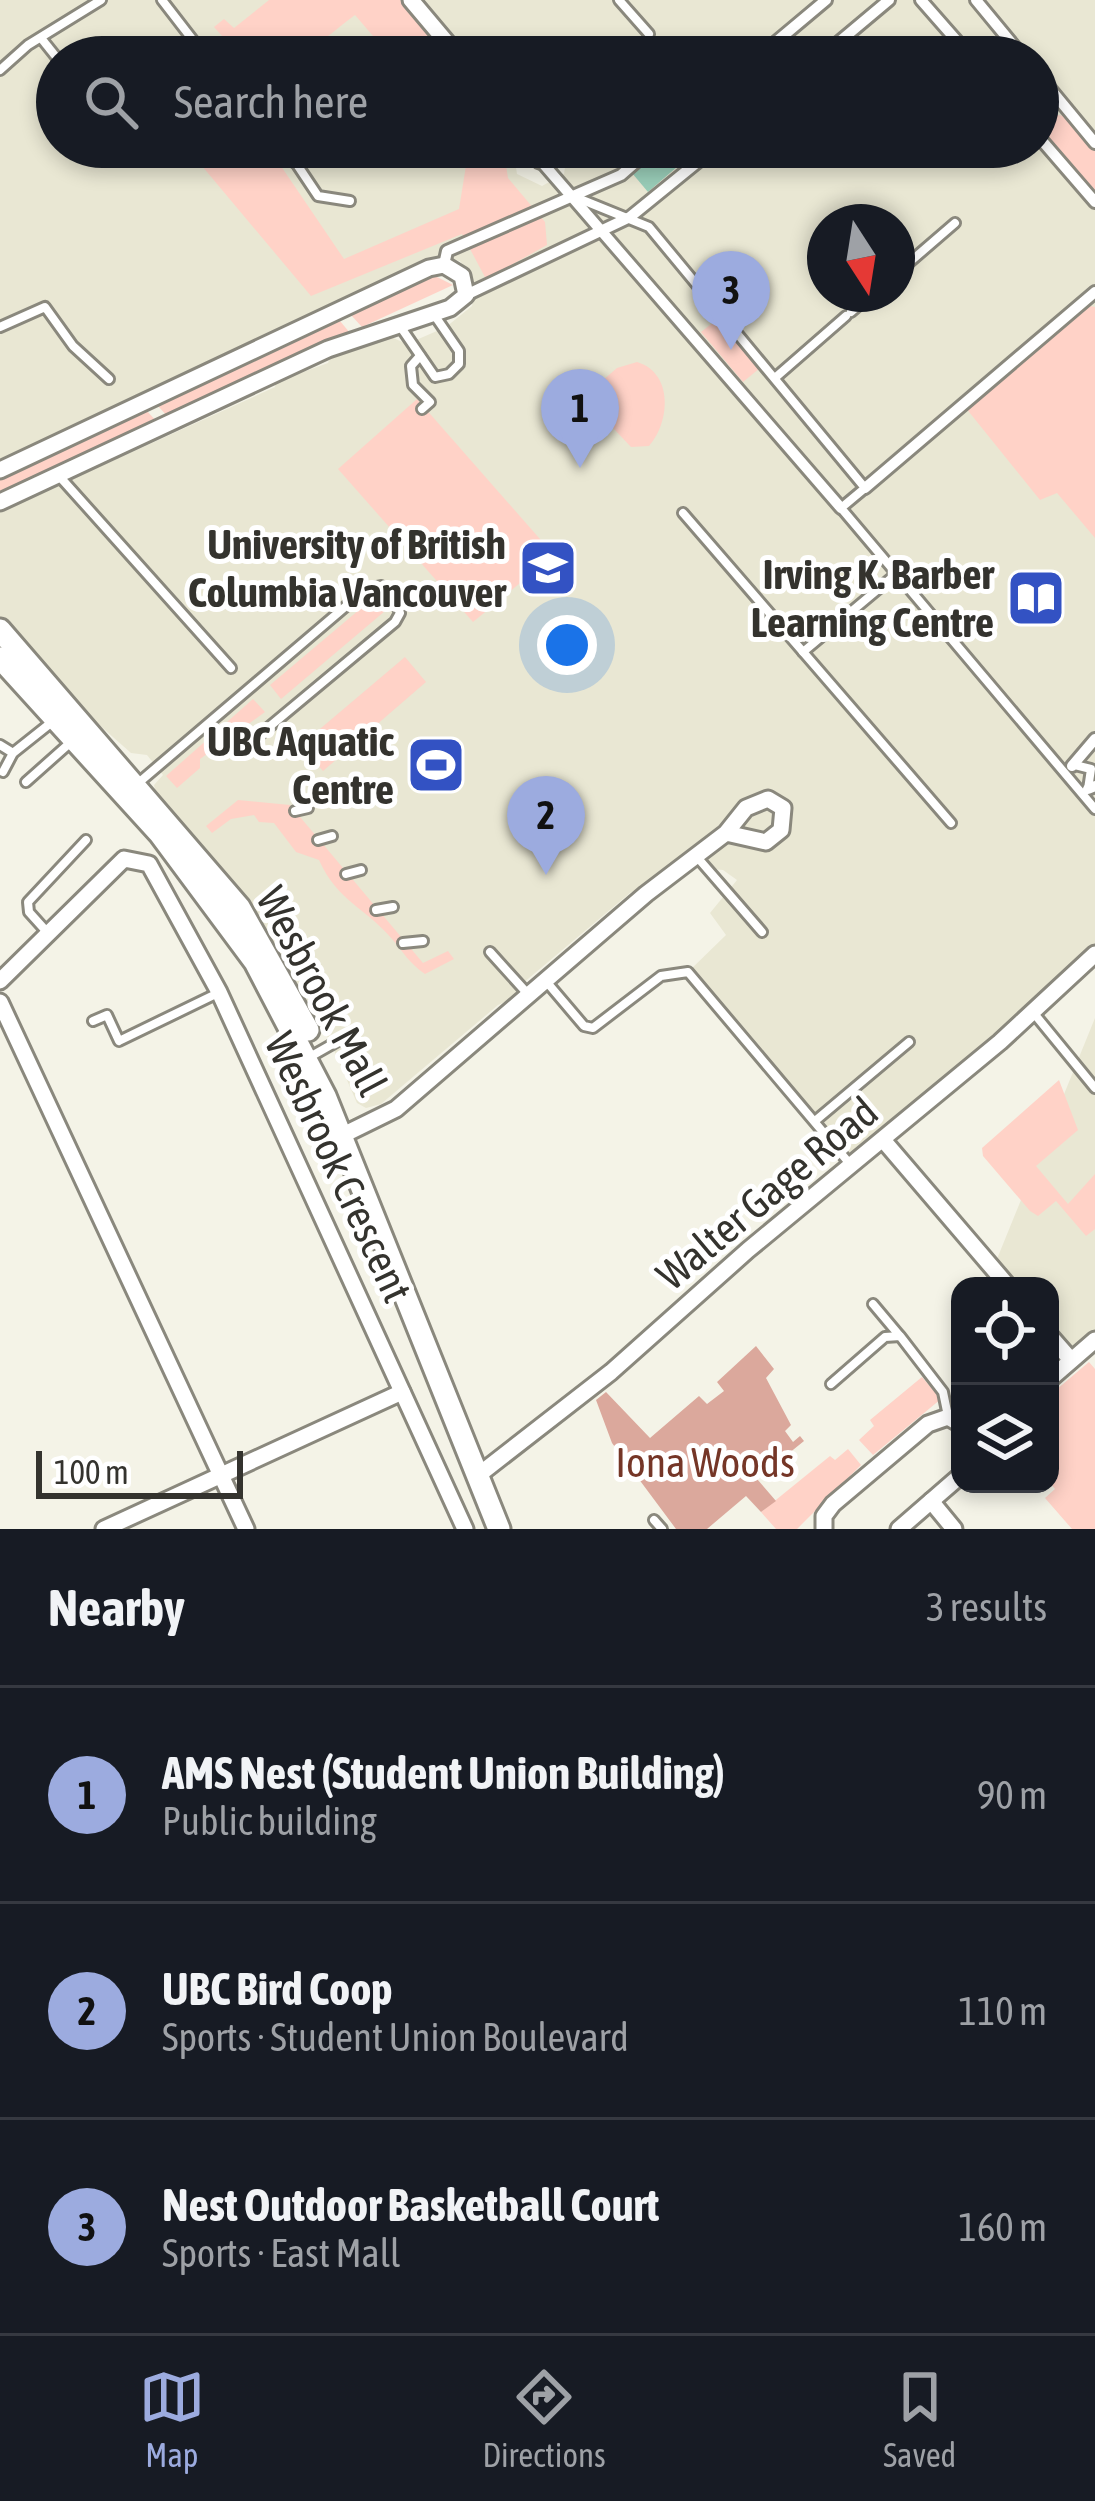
<!DOCTYPE html>
<html lang="en">
<head>
<meta charset="utf-8">
<style>
  body { margin:0; font-family:"Asap Condensed",sans-serif; background:#242831; color:#f1f3f6 }
  .controls { position:absolute; right:36px; bottom:36px; display:grid; overflow:hidden; border-radius:24px; box-shadow:0 6px 18px #0003 }
  .controls button { width:108px; height:108px; display:grid; place-items:center; padding:0; border:0; border-bottom:3px solid #363941; background:#171b24; color:#f1f3f6; font:60px sans-serif }
  .compass { position:absolute; left:807px; top:204px; width:108px; height:108px; border-radius:50%; background:#171b24; box-shadow:0 6px 18px #0003; rotate:168deg }
  .scale { position:absolute; left:36px; bottom:30px; width:207px; box-sizing:border-box; padding-left:12px; border:6px solid #34332e; border-top:0; font-size:33px; line-height:42px; white-space:nowrap; color:#34332e; -webkit-text-stroke:9px #fff; paint-order:stroke }
  .you { position:absolute; left:567px; top:645px; width:42px; height:42px; margin:-30px; border:9px solid #fff; border-radius:50%; background:#1a73e8; box-shadow:0 0 0 18px #1a73e833 }
  .badge { display:grid; place-items:center; width:78px; height:78px; border-radius:50%; background:#9cabdf; color:#111; font-size:39px; font-weight:700 }
  .pin { position:absolute; translate:-50% -99px; filter:drop-shadow(0 3px 6px #0008) }
  .pin::after { content:''; position:absolute; top:63px; width:42px; height:36px; background:inherit; clip-path:polygon(0 0,100% 0,50% 100%) }
  .list { margin:0; padding:0; list-style:none }
  h2 { display:flex; justify-content:space-between; align-items:center; height:156px; margin:0; padding:0 48px; font-size:51px }
  h2 small { font-size:39px; font-weight:400; color:#9ea1a6 }
  .list li { display:grid; grid-template-columns:78px 1fr auto; gap:36px; align-items:center; box-sizing:border-box; height:216px; padding:0 48px; border-top:3px solid #363941 }
  .list b { display:block; font-size:45px; white-space:nowrap }
  .list p { margin:0; font-size:39px; white-space:nowrap; color:#9ea1a6 }
  .list em { font-size:39px; font-style:normal; color:#9ea1a6 }
  .icon { flex:none; width:66px; height:66px; fill:none; stroke:currentColor; stroke-width:2; stroke-linecap:round; stroke-linejoin:round }
  .map { position:relative; flex:none; width:1095px; height:1529px; overflow:hidden }
  .search { position:absolute; background:#171b24; box-shadow:0 6px 18px #0003; left:36px; right:36px; top:36px; height:132px; display:flex; align-items:center; gap:30px; box-sizing:border-box; padding:0 42px; border-radius:66px; color:#9ea1a6; font-size:45px }
  .sheet { height:804px; background:#171b24 }
  nav { display:flex; justify-content:space-around; align-items:center; box-sizing:border-box; height:168px; border-top:3px solid #363941; background:#171b24; font-size:33px; color:#9ea1a6 }
  nav a { display:grid; justify-items:center; gap:6px }
  nav .on { color:#9cabdf }
  .map>svg:first-child { display:block }
  .built { fill:#e9e7d3; fill-rule:evenodd }
  .green { fill:#ffd2c7 }
  .forest { fill:#dba89c }
  .water { fill:#99cdb8 }
  .lines { fill:none; stroke-linecap:round; stroke-linejoin:round }
  .service-casing { stroke:#8a887d; stroke-width:14 }
  .pedestrian-casing { stroke:#8a887d; stroke-width:16 }
  .minor-casing { stroke:#8a887d; stroke-width:21 }
  .secondary-casing { stroke:#8a887d; stroke-width:27 }
  .service { stroke:#fff; stroke-width:8 }
  .pedestrian { stroke:#fff; stroke-width:10 }
  .minor { stroke:#fff; stroke-width:15 }
  .secondary { stroke:#fff; stroke-width:21 }
  .labels { text-anchor:middle; dominant-baseline:central; stroke-width:10; stroke-linejoin:round; paint-order:stroke }
  .poi-label { font-size:42px; font-weight:bold; fill:#34332e; stroke:#fff; text-anchor:end }
  .street-label { font-size:42px; fill:#34332e; stroke:#fff }
  .park-label { font-size:42px; fill:#753627; stroke:#fff }
</style>
</head>
<body>
<div class="map">
<svg width="1095" height="1529" viewBox="0 0 1095 1529">
  <rect width="100%" height="100%" fill="#f4f3e7"/>
  <g class="built">
    <path d="M0,0H401L448,57H57V147H513L517,174L542,186L564,174L568,147H1038V57H470L421,0H1095V944L990,1042L842,1162L688,972L726,935L710,913L737,880L723,870L691,867L630,893L516,989V997L498,1005L381,1104L366,1108L357,1103L329,1039L248,905L156,794L154,785L163,775L147,755L131,753L70,699L0,623V512L275,387V382L328,363L331,356L391,337L407,344L446,327L472,306L476,285L460,261L438,258L0,462ZM825,222H897V294H825Z"/>
    <path d="M1095,1018V1333L1050,1372V1286H986Z"/>
  </g>
  <g class="green">
    <path d="M269,0H400L428,32L438,57H391L355,15C328,34 297,71 265,48L241,57L214,27L224,19L234,28Z"/>
    <path d="M1038,113L1066,116L1095,150V194L1038,126Z"/>
    <path d="M213,147H268L344,259L459,209L469,147H503L508,178L545,222L547,245L486,279L462,234L311,296L197,160Z"/>
    <path d="M435,276L453,285L362,327L351,315Z"/>
    <path d="M1085,305L1095,307V538L1057,493L1040,500L965,407Z"/>
    <path d="M719,318L760,368L743,382L701,332Z"/>
    <path d="M340,321L350,333L168,417L158,406Z"/>
    <path d="M637,362C674,373 670,423 649,446L631,447L598,412L609,391L602,381L617,368Z"/>
    <path d="M417,399L554,555L473,622L338,469Z"/>
    <path d="M147,411L157,422L0,496V478Z"/>
    <path d="M372,599L384,601L385,611L281,699L270,685Z"/>
    <path d="M405,657L426,682L323,771L301,745Z"/>
    <path d="M253,699L265,712L200,759V768L177,788L166,776Z"/>
    <path d="M238,800L290,805L423,963L448,951L454,959L425,974C409,963 404,953 392,939C365,907 338,902 319,860L296,852L274,823L259,822L254,815L231,819L212,833L206,826Z"/>
    <path d="M1059,1080L1078,1130L1036,1166L1068,1204L1095,1174V1229L1086,1236L1056,1201L1038,1216L1030,1211L983,1156L982,1148Z"/>
    <path d="M1089,1362L1095,1369V1529H1072L1045,1498L1055,1489L1050,1483V1395Z"/>
    <path d="M922,1377L941,1399L873,1455L859,1440L874,1426L870,1420Z"/>
    <path d="M848,1449L861,1465L797,1529H776L761,1512L830,1456L835,1460Z"/>
  </g>
  <path class="forest" d="M756,1346L774,1369L766,1378L791,1425L785,1431L793,1442L800,1436L804,1441L757,1479L776,1501L761,1512L746,1496L707,1529H676L612,1443L596,1400L606,1392L650,1438L699,1396L707,1404L724,1391L717,1382Z"/>
  <path class="water" d="M663,147H700L648,192L632,173Z"/>
  <g class="lines">
    <g class="service-casing">
      <g id="service">
        <path d="M162,0L206,57"/>
        <path d="M619,0L649,34"/>
        <path d="M41,38L57,58"/>
        <path d="M0,70L28,45L101,0"/>
        <path d="M280,147L295,163"/>
        <path d="M300,147L298,166L318,196L350,201"/>
        <path d="M575,197L649,227L865,488L841,508L1095,809"/>
        <path d="M897,273L955,223"/>
        <path d="M851,312L872,294"/>
        <path d="M400,326L435,377L449,374L459,364V351L435,316"/>
        <path d="M0,327L45,307L73,346L109,379"/>
        <path d="M420,356L411,366L413,385L430,402L422,409"/>
        <path d="M776,377L846,316"/>
        <path d="M60,477L231,668"/>
        <path d="M683,513L951,823"/>
        <path d="M803,652L895,575"/>
        <path d="M0,745L13,753"/>
        <path d="M1075,765L1091,769L1088,789"/>
        <path d="M3,772L13,753L52,722"/>
        <path d="M26,782L71,742"/>
        <path d="M136,785L366,589L381,586L391,592L400,613L395,622L251,742"/>
        <path d="M295,811L308,808"/>
        <path d="M318,840L332,836"/>
        <path d="M697,857L762,932"/>
        <path d="M346,874L361,870"/>
        <path d="M376,910L393,907"/>
        <path d="M47,932L29,912L28,902L86,840"/>
        <path d="M403,943L423,941"/>
        <path d="M490,952L527,993"/>
        <path d="M545,980L584,1026L593,1028L661,976L688,972L850,1164"/>
        <path d="M1032,1011L1095,1088"/>
        <path d="M93,1021L107,1015L119,1041L218,993"/>
        <path d="M308,1058L338,1041"/>
        <path d="M815,1121L909,1042"/>
        <path d="M873,1304L899,1335"/>
        <path d="M831,1384L885,1337L900,1336L943,1392L948,1416"/>
        <path d="M654,1520L662,1529"/>
      </g>
    </g>
    <g class="pedestrian-casing">
      <g id="pedestrian">
        <path d="M921,0L971,57"/>
        <path d="M976,0L1023,57"/>
        <path d="M758,57L826,0"/>
        <path d="M821,57L889,0"/>
        <path d="M1038,74L1095,143"/>
        <path d="M1038,136L1095,202"/>
        <path d="M540,160L841,508"/>
        <path d="M444,265L447,251L621,175L653,147"/>
        <path d="M466,295L630,217L716,147"/>
        <path d="M865,488L1095,292"/>
        <path d="M1072,766L1095,739"/>
        <path d="M1088,789L1095,786"/>
      </g>
    </g>
    <g class="minor-casing">
      <g id="minor">
        <path d="M411,0L459,57"/>
        <path d="M532,147L540,160"/>
        <path d="M0,470L429,268L444,265L462,276L466,295L450,308L328,349L0,502"/>
        <path d="M0,981L124,859L149,864L219,992L465,1529"/>
        <path d="M0,1002L246,1529"/>
        <path d="M341,1136L396,1109L646,894L726,833L746,808L768,799L783,808L781,830L766,842L726,833"/>
        <path d="M884,1141L1008,1286"/>
        <path d="M1050,1336L1071,1360"/>
        <path d="M1050,1379L1095,1340"/>
        <path d="M476,1477L611,1372L748,1250L1000,1042L1095,954"/>
        <path d="M931,1501L954,1529"/>
        <path d="M104,1529L402,1392"/>
        <path d="M824,1529V1516L833,1504L928,1424L948,1417L960,1424"/>
        <path d="M899,1529L960,1476"/>
      </g>
    </g>
    <g class="secondary-casing">
      <g id="secondary">
        <path d="M0,630L239,907L308,1030"/>
        <path d="M0,658L160,834L255,962L325,1096L499,1529"/>
      </g>
    </g>
    <use href="#service" class="service"/>
    <use href="#pedestrian" class="pedestrian"/>
    <use href="#minor" class="minor"/>
    <use href="#secondary" class="secondary"/>
  </g>
  <defs>
    <g id="university-square" transform="scale(3)"><rect x="-9" y="-9" width="18" height="18" rx="4" fill="#3352c3" stroke="#fff"/><path d="M0-5L7-2L0 1L-7-2ZM-4 1L0 2.5L4 1V4Q0 6-4 4Z" fill="#fff"/></g>
    <g id="library-square" transform="scale(3)"><rect x="-9" y="-9" width="18" height="18" rx="4" fill="#3352c3" stroke="#fff"/><path d="M-6-4Q-3-5.5-.7-3.5V5Q-3 3-6 4ZM6-4Q3-5.5 .7-3.5V5Q3 3 6 4Z" fill="#fff"/></g>
    <g id="stadium-square" transform="scale(3)"><rect x="-9" y="-9" width="18" height="18" rx="4" fill="#3352c3" stroke="#fff"/><path d="M0-5a6.5 5 0 1 0 0 10a6.5 5 0 1 0 0-10ZM-3.5-1.8h7v3.6h-7Z" fill="#fff"/></g>
  </defs>
  <g fill-rule="evenodd">
    <use href="#university-square" x="548" y="568"/>
    <use href="#library-square" x="1036" y="598"/>
    <use href="#stadium-square" x="436" y="765"/>
  </g>
  <g class="labels">
    <g class="poi-label">
      <text x="506" y="544">University of British<tspan x="506" dy="48">Columbia Vancouver</tspan></text>
      <text x="994" y="574">Irving K. Barber<tspan x="994" dy="48">Learning Centre</tspan></text>
      <text x="394" y="741">UBC Aquatic<tspan x="394" dy="48">Centre</tspan></text>
    </g>
    <g class="street-label">
      <text transform="translate(322 991) rotate(62)">Wesbrook Mall</text>
      <text transform="translate(339 1167) rotate(65)">Wesbrook Crescent</text>
      <text transform="translate(767 1193) rotate(-40)">Walter Gage Road</text>
    </g>
    <g class="park-label">
      <text x="705" y="1462">Iona Woods</text>
    </g>
  </g>
</svg>
<div class="controls">
<button><svg class="icon" aria-label="locate" viewBox="0 0 24 24"><circle cx="12" cy="12" r="6"/><path d="M12 2v4M12 18v4M2 12h4M18 12h4"/></svg></button>
<button><svg class="icon" aria-label="layers" viewBox="0 0 24 24"><path d="M12 4l9 5-9 5-9-5zM3 14l9 5 9-5"/></svg></button>
</div>
<svg class="compass" viewBox="-18 -18 36 36"><path d="M0-13l5 13h-10z" fill="#e53935"/><path d="M0 13l5-13h-10z" fill="#9ea1a6"/></svg>
<div class="scale">100 m</div>
<div class="you"></div>
<div class="pin badge" style="left:580px;top:468px">1</div>
<div class="pin badge" style="left:546px;top:875px">2</div>
<div class="pin badge" style="left:731px;top:350px">3</div>
<div class="search"><svg class="icon" aria-label="search" viewBox="0 0 24 24"><circle cx="10" cy="10" r="6"/><path d="M15 15l6 6"/></svg>Search here</div>
</div>
<section class="sheet">
<h2>Nearby<small>3 results</small></h2>
<ul class="list">
<li><span class="badge">1</span><div><b>AMS Nest (Student Union Building)</b><p>Public building</p></div><em>90 m</em></li>
<li><span class="badge">2</span><div><b>UBC Bird Coop</b><p>Sports · Student Union Boulevard</p></div><em>110 m</em></li>
<li><span class="badge">3</span><div><b>Nest Outdoor Basketball Court</b><p>Sports · East Mall</p></div><em>160 m</em></li>
</ul>
</section>
<nav>
<a class="on"><svg class="icon" aria-label="map" viewBox="0 0 24 24"><path d="M3 6l6-2 6 2 6-2v14l-6 2-6-2-6 2zM9 4v14M15 6v14"/></svg>Map</a>
<a><svg class="icon" aria-label="directions" viewBox="0 0 24 24"><path d="M12 3l9 9-9 9-9-9zM9 14v-3h6M13 9l2 2-2 2"/></svg>Directions</a>
<a><svg class="icon" aria-label="saved" viewBox="0 0 24 24"><path d="M7 4h10v16l-5-4-5 4z"/></svg>Saved</a>
</nav>
</body>
</html>
